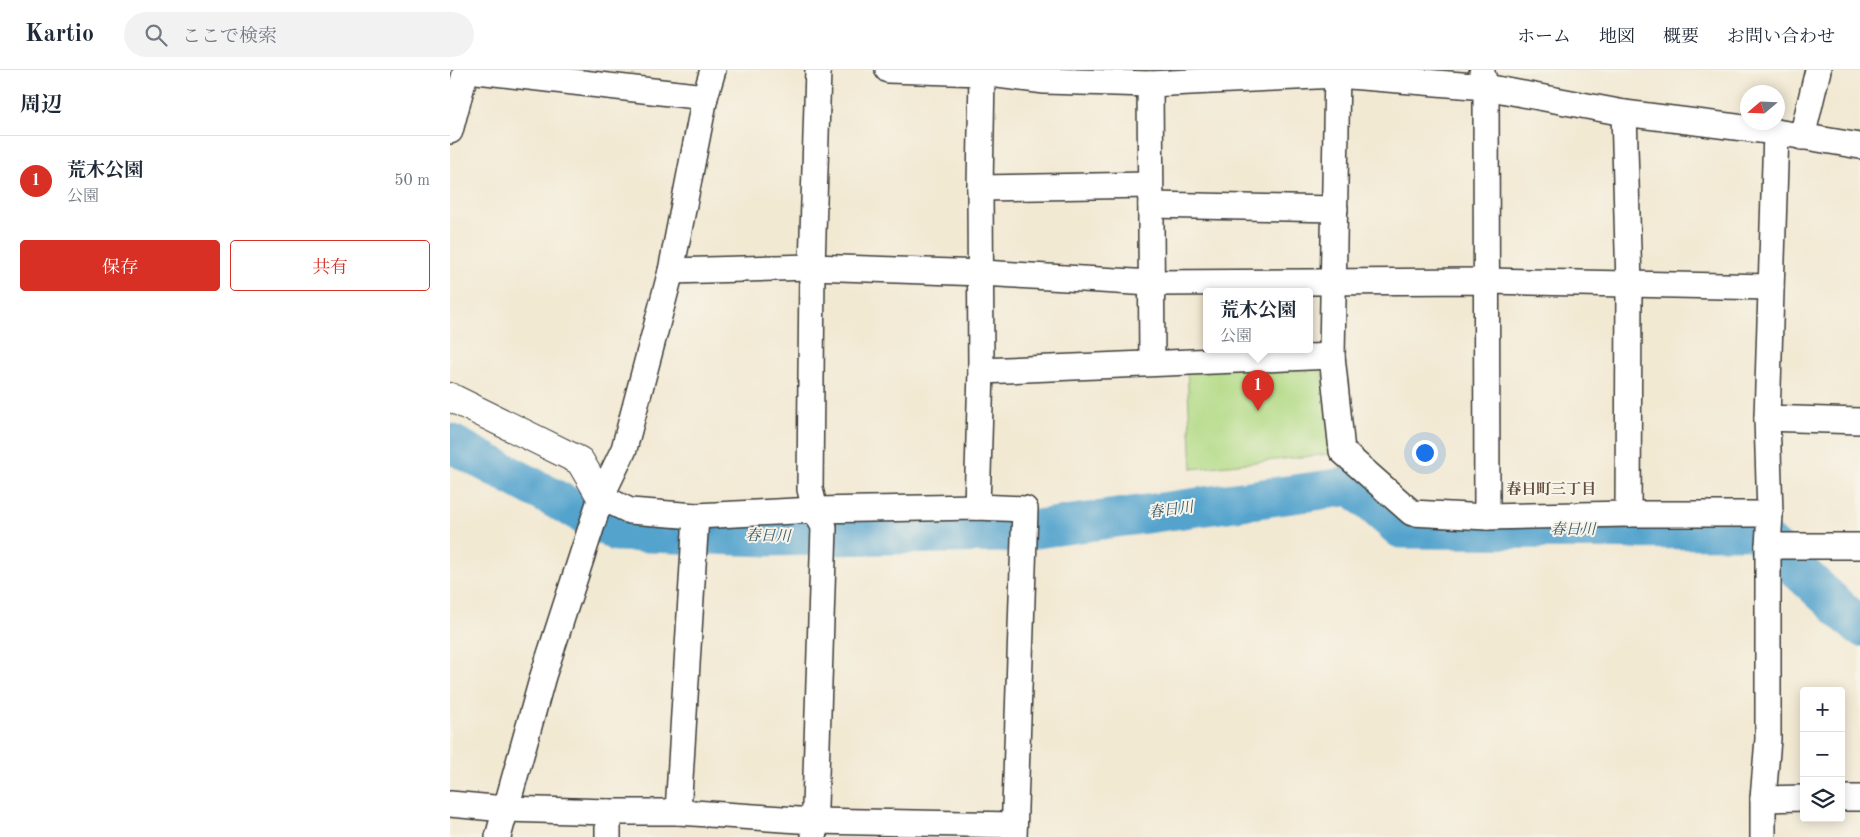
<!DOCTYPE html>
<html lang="ja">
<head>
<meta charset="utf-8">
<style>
  body { margin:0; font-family:"Old Standard TT","Noto Serif JP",serif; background:#f2f2f3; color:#1f2937 }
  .controls { position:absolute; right:15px; bottom:15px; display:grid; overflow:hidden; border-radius:5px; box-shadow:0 2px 12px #0003 }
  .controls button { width:45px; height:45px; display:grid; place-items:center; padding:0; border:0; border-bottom:1px solid #e0e1e3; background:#fff; color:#1f2937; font:25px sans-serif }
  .compass { position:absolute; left:1290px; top:15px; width:45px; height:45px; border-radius:50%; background:#fff; box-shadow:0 2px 12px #0003; rotate:251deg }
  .you { position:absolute; left:974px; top:382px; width:18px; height:18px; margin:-12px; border:4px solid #fff; border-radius:50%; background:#1a73e8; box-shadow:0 0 0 8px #1a73e833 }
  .badge { display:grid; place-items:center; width:32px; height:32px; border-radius:50%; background:#d93025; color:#fff; font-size:16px; font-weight:700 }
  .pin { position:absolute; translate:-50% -41px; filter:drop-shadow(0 1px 2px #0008) }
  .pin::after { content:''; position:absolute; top:26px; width:18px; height:15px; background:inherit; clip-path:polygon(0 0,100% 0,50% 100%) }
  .popup { position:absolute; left:753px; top:218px; width:110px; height:65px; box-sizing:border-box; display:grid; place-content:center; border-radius:5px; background:#fff; filter:drop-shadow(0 1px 4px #0005); font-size:16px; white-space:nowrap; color:#747a83 }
  .popup b { font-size:19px; color:#1f2937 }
  .popup::after { content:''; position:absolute; left:50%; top:100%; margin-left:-10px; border:10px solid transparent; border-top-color:#fff }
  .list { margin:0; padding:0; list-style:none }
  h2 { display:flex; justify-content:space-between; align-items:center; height:65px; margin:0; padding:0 20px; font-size:21px }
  h2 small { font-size:16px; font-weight:400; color:#747a83 }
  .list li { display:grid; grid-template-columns:32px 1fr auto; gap:15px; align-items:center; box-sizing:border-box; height:90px; padding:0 20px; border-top:1px solid #e0e1e3 }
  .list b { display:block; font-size:19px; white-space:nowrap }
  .list p { margin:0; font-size:16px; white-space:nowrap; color:#747a83 }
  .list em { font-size:16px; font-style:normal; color:#747a83 }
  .actions { display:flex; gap:10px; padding:15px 20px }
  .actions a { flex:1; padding:11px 0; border:1px solid #d93025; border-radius:5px; text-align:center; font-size:18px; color:#d93025 }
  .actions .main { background:#d93025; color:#fff }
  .icon { flex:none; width:28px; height:28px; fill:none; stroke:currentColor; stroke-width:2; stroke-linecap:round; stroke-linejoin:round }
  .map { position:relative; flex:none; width:1410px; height:767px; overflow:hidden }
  header { display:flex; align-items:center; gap:30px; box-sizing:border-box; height:70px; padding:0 25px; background:#fff; border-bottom:1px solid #e0e1e3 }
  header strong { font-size:24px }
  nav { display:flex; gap:28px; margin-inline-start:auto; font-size:18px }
  .search { width:350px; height:45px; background:#f2f2f3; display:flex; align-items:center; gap:12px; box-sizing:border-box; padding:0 18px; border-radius:28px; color:#747a83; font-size:19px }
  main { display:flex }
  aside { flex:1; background:#fff }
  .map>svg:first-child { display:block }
  .green { fill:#b1da84; stroke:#667b50 }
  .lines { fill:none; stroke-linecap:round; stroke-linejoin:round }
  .river { stroke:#52a3cd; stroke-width:39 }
  .minor-casing { stroke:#3c3b37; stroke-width:28 }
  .tertiary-casing { stroke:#3c3b37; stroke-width:30 }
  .minor { stroke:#fff; stroke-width:25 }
  .tertiary { stroke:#fff; stroke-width:28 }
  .labels { text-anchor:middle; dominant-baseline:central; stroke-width:4; stroke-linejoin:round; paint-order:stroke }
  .neighbourhood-label { font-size:15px; font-weight:bold; fill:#66513e; stroke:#f7f3e8 }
  .water-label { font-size:15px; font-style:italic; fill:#34596c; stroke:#f7f3e8 }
</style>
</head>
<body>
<header>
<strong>Kartio</strong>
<div class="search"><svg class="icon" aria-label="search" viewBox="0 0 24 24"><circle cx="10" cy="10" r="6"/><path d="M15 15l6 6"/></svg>ここで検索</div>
<nav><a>ホーム</a><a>地図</a><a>概要</a><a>お問い合わせ</a></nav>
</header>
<main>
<aside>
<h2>周辺<small></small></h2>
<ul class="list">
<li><span class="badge">1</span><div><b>荒木公園</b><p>公園</p></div><em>50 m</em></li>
</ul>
<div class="actions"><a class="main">保存</a><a>共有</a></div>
</aside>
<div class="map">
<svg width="1410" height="767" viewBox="0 0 1410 767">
  <rect width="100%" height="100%" fill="#f7f3e8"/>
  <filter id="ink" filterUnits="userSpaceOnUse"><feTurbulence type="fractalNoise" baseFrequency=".02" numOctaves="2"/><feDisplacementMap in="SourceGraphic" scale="10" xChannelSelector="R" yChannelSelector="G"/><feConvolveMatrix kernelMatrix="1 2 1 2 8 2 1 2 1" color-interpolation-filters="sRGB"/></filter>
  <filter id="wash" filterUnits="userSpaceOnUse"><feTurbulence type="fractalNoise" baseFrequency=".0096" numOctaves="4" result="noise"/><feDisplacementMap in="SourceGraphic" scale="20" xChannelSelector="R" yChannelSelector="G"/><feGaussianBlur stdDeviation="1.12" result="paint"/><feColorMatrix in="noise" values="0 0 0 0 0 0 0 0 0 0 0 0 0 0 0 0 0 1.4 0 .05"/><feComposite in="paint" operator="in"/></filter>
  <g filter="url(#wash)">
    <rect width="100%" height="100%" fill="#f2e9d3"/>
    <path class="green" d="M872,293L880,384L742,399L737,299Z"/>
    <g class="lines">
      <path class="river" d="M0,373L167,462L318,467L557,463L902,416L951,459L1304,460L1410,557"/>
    </g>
  </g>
  <g filter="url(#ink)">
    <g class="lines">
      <g class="minor-casing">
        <g id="minor">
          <path d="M18,0L255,27"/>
          <path d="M438,0L532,3L595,11L700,14L887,5L1036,17L1174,43L1326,62L1410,76"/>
          <path d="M887,0L882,286L892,381L962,443L1037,447L1178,444H1320"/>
          <path d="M1032,3L1036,17L1037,447"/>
          <path d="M700,14L702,293"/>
          <path d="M1174,43L1179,214L1178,444"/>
          <path d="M0,61L16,0"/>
          <path d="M1352,67L1368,0"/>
          <path d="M530,118L700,115"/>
          <path d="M701,135L885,139"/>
          <path d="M221,201L362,197L532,203L701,213L1038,211L1321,217"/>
          <path d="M531,301L882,286"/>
          <path d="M1317,348L1410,351"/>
          <path d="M151,427L180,441L246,446L365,440L527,437L575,439L564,767"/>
          <path d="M527,437L531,301L530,118L532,3"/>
          <path d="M1318,476H1410"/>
          <path d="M1391,728H1410"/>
          <path d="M1313,729L1354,728"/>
          <path d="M0,734L55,739L158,742H228L364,751L564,755"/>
          <path d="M228,742L246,446"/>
          <path d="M48,767L93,606L151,427L174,379L221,201L255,27L263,0"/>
          <path d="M158,767V742"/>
          <path d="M364,767L374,457L365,440L360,419L362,197L368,0"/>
          <path d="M1313,767V729L1318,669V476L1320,444L1317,348L1326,62"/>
        </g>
      </g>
      <g class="tertiary-casing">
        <path id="tertiary" d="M0,327L130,391L151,427"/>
      </g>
      <use href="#minor" class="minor"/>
      <use href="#tertiary" class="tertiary"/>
    </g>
  </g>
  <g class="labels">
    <g class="neighbourhood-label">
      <text x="1101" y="420">春日町三丁目</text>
    </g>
    <g class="water-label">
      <text transform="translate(721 441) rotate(-8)">春日川</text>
      <text x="1123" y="460">春日川</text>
      <text transform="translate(318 467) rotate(1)">春日川</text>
    </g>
  </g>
</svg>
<div class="controls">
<button>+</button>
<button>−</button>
<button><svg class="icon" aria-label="layers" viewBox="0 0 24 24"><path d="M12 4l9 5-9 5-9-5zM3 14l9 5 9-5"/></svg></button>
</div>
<svg class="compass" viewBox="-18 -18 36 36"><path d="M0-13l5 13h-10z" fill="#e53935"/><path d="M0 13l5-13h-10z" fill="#747a83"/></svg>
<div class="you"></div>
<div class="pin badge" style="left:808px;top:341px">1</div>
<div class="popup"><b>荒木公園</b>公園</div>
</div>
</main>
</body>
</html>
